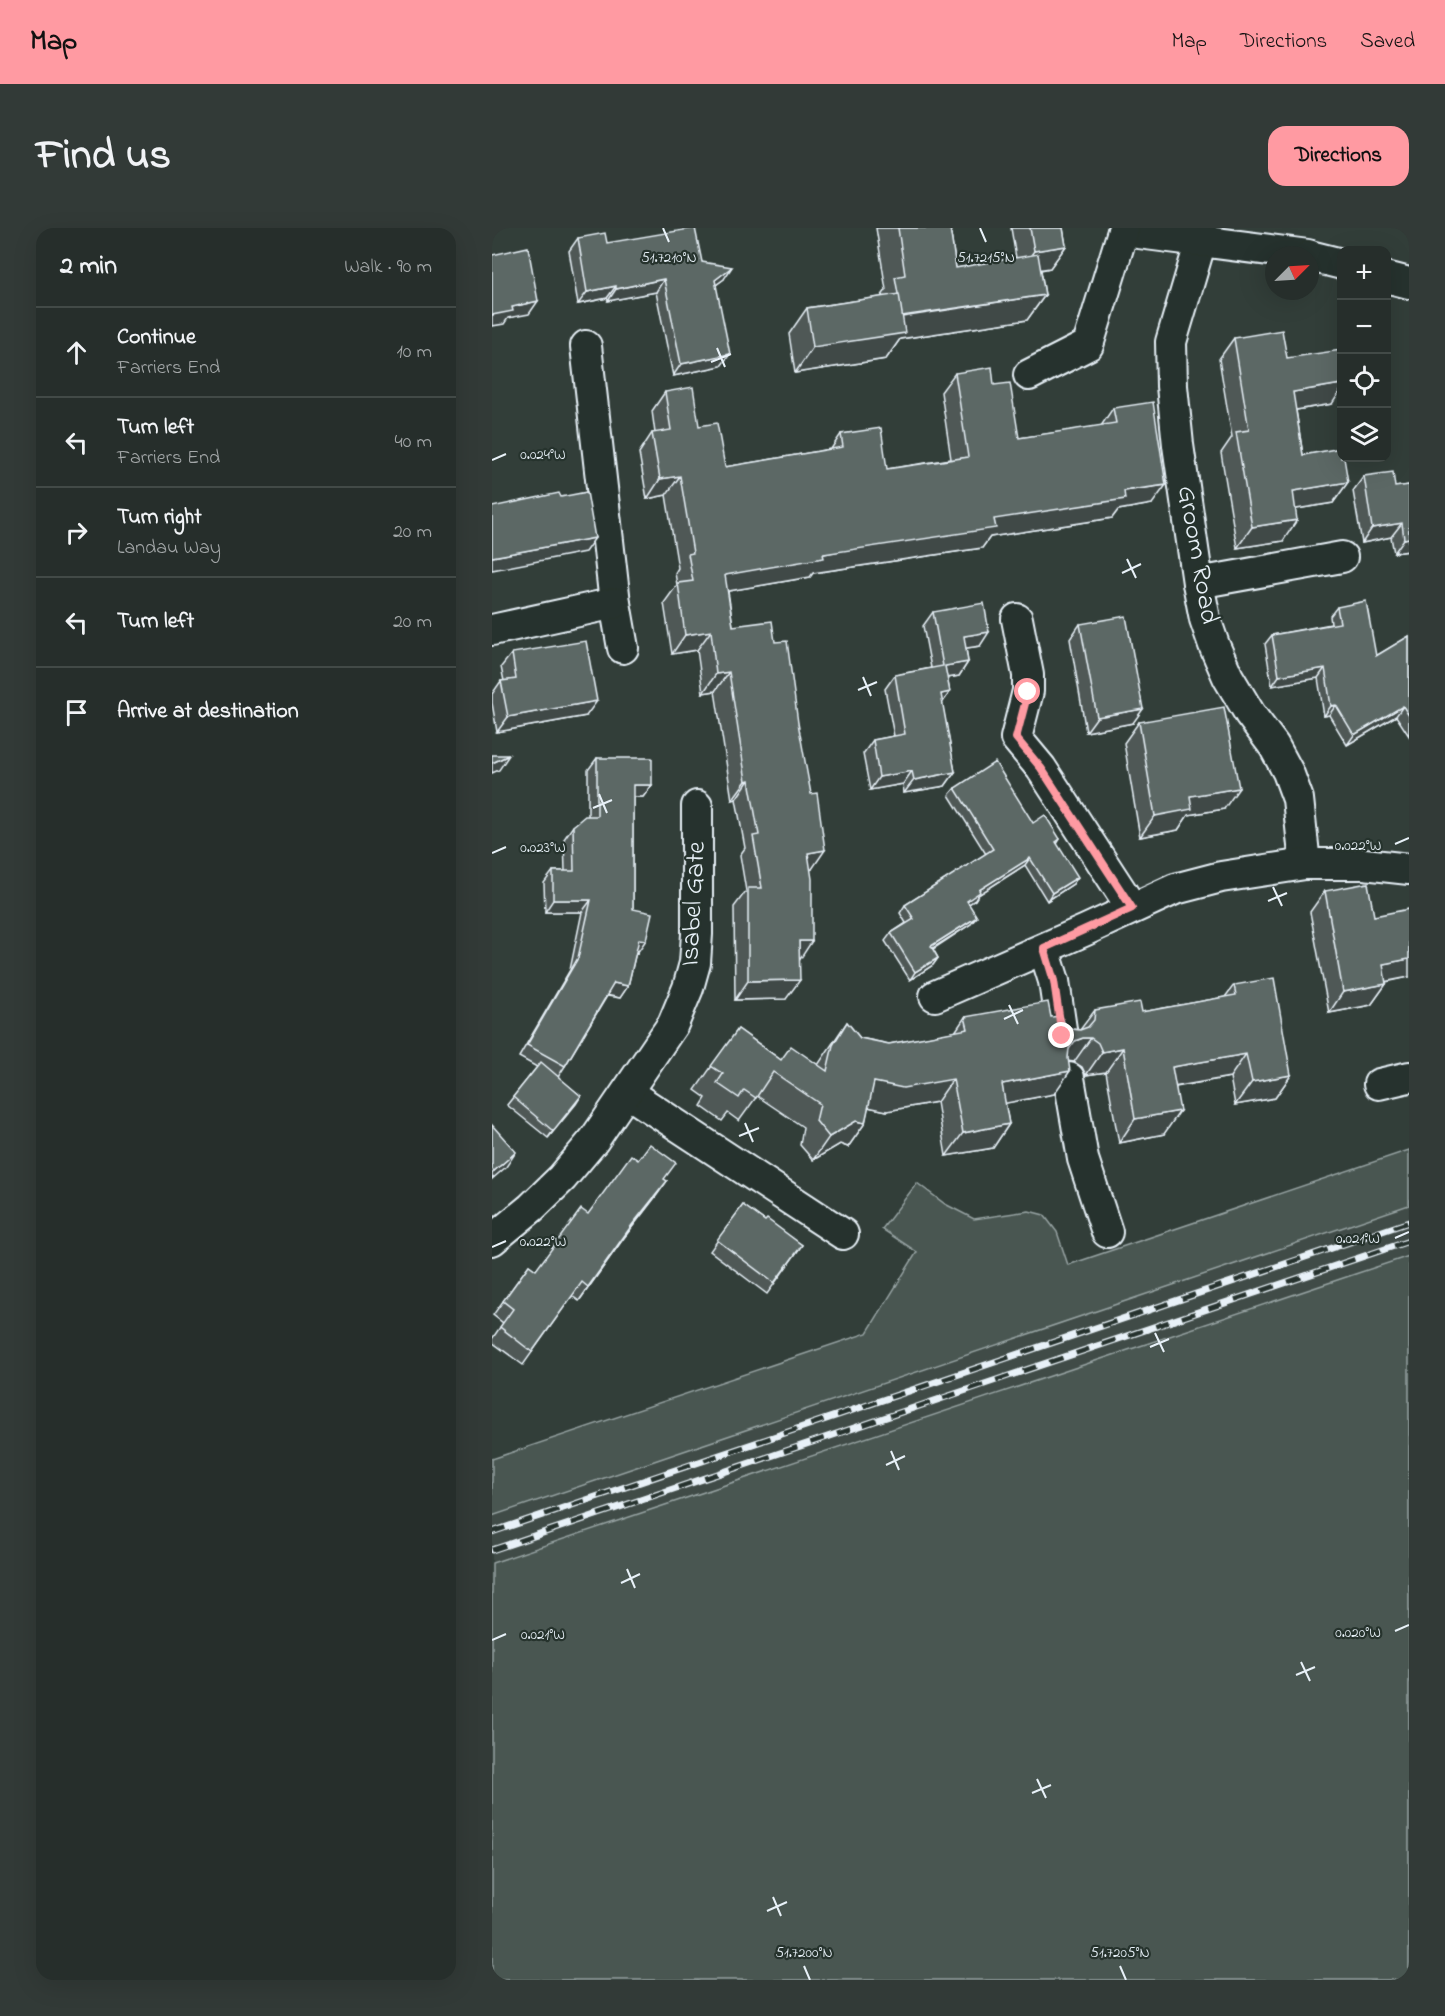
<!DOCTYPE html>
<html lang="en">
<head>
<meta charset="utf-8">
<style>
  body { margin:0; font-family:"Indie Flower",sans-serif; background:#323a37; color:#f1f3f6 }
  .controls { position:absolute; right:18px; top:18px; display:grid; overflow:hidden; border-radius:12px; box-shadow:0 6px 24px #0002 }
  .controls button { width:54px; height:54px; display:grid; place-items:center; padding:0; border:0; border-bottom:2px solid #424a47; background:#262e2b; color:#f1f3f6; font:30px sans-serif }
  .compass { position:absolute; left:773px; top:18px; width:54px; height:54px; border-radius:50%; background:#262e2b; box-shadow:0 6px 24px #0002; rotate:66deg }
  .stop { position:absolute; width:18px; height:18px; margin:-14px; border:4px solid #ff9aa2; border-radius:50%; background:#fff }
  .stop.end { background:#ff9aa2; border-color:#fff; box-shadow:0 2px 6px #0008 }
  .list { margin:0; padding:0; list-style:none }
  h2 { display:flex; justify-content:space-between; align-items:center; height:78px; margin:0; padding:0 24px; font-size:26px }
  h2 small { font-size:20px; font-weight:400; color:#a4a8a9 }
  .list li { display:grid; grid-template-columns:39px 1fr auto; gap:18px; align-items:center; box-sizing:border-box; height:90px; padding:0 24px; border-top:2px solid #424a47 }
  .list b { display:block; font-size:22px; white-space:nowrap }
  .list p { margin:0; font-size:20px; white-space:nowrap; color:#a4a8a9 }
  .list em { font-size:20px; font-style:normal; color:#a4a8a9 }
  .icon { flex:none; width:33px; height:33px; fill:none; stroke:currentColor; stroke-width:2; stroke-linecap:round; stroke-linejoin:round }
  .map { position:relative; flex:none; width:917px; height:1752px; overflow:hidden; border-radius:18px }
  header { display:flex; align-items:center; gap:36px; box-sizing:border-box; height:84px; padding:0 30px; background:#ff9aa2; color:#111 }
  header strong { font-size:28px }
  nav { display:flex; gap:33px; margin-inline-start:auto; font-size:21px }
  .intro { display:flex; align-items:center; justify-content:space-between; box-sizing:border-box; height:144px; padding:0 36px }
  h1 { margin:0; font-size:42px }
  .button { padding:15px 27px; border-radius:18px; background:#ff9aa2; color:#111; font-size:21px; font-weight:700 }
  main { display:flex; gap:36px; padding:0 36px }
  aside { flex:1; background:#262e2b; border-radius:18px; box-shadow:0 6px 24px #0002 }
  .map>svg:first-child { display:block }
  .built { fill:#3f4b46 }
  .green { fill:#495651; stroke:#98a4a4; stroke-width:1.5 }
  .lines { fill:none; stroke-linecap:round; stroke-linejoin:round }
  .minor-casing { stroke:#e8f1f8; stroke-width:34 }
  .minor { stroke:#26332d; stroke-width:30 }
  .rail-casing { stroke:#e8f1f8; stroke-width:7 }
  .rail { stroke:#26332d; stroke-width:4.5; stroke-dasharray:14; stroke-linecap:butt }
  .wall { fill:#4f5957; stroke:#e8f1f8; stroke-width:1.5 }
  .shaded-wall { fill:#404947; stroke:#e8f1f8; stroke-width:1.5 }
  .building { fill:#5c6865; stroke:#e8f1f8; stroke-width:1.5 }
  .route { stroke:#ff9aa2; stroke-width:8 }
  .ticks { fill:none; stroke:#e8f1f8; stroke-width:2 }
  .labels { text-anchor:middle; dominant-baseline:central; stroke-width:4.5; stroke-linejoin:round; paint-order:stroke }
  .street-label { font-size:27px; fill:#e8f1f8; stroke:#26332d }
  .ticks-label { font-size:15px; text-anchor:middle; fill:#e8f1f8; stroke:#26332d; stroke-width:4.5; stroke-linejoin:round; paint-order:stroke }
</style>
</head>
<body>
<header>
<strong>Map</strong>
<nav><a>Map</a><a>Directions</a><a>Saved</a></nav>
</header>
<div class="intro"><h1>Find us</h1><a class="button">Directions</a></div>
<main>
<aside>
<h2>2 min<small>Walk · 90 m</small></h2>
<ul class="list">
<li><svg class="icon" aria-label="ahead" viewBox="0 0 24 24"><path d="M12 20V5M6 11l6-6 6 6"/></svg><div><b>Continue</b><p>Farriers End</p></div><em>10 m</em></li>
<li><svg class="icon" aria-label="left" viewBox="0 0 24 24"><path d="M17 20v-9H6M10 6l-5 5 5 5"/></svg><div><b>Turn left</b><p>Farriers End</p></div><em>40 m</em></li>
<li><svg class="icon" aria-label="right" viewBox="0 0 24 24"><path d="M7 20v-9h11M14 6l5 5-5 5"/></svg><div><b>Turn right</b><p>Landau Way</p></div><em>20 m</em></li>
<li><svg class="icon" aria-label="left" viewBox="0 0 24 24"><path d="M17 20v-9H6M10 6l-5 5 5 5"/></svg><div><b>Turn left</b></div><em>20 m</em></li>
<li><svg class="icon" aria-label="arrive" viewBox="0 0 24 24"><path d="M6 21V4h12l-3 4 3 4H6"/></svg><div><b>Arrive at destination</b></div></li>
</ul>
</aside>
<div class="map">
<svg width="917" height="1752" viewBox="0 0 917 1752">
  <rect width="100%" height="100%" fill="#323e39"/>
  <filter id="ink" filterUnits="userSpaceOnUse"><feTurbulence type="fractalNoise" baseFrequency=".0167" numOctaves="2"/><feDisplacementMap in="SourceGraphic" scale="12" xChannelSelector="R" yChannelSelector="G"/><feConvolveMatrix kernelMatrix="1 2 1 2 8 2 1 2 1" color-interpolation-filters="sRGB"/></filter>
  <g filter="url(#ink)">
    <path class="built" d="M917,977V1028L0,1335V1288Z"/>
    <g class="green">
      <path d="M917,922V977L0,1288V1231L375,1105L425,1024L390,1001L425,955L453,976L482,991L537,983L552,987L565,1004L576,1037Z"/>
      <path d="M917,1028V1752H0V1335Z"/>
    </g>
    <g class="lines">
      <g class="minor-casing">
        <g id="minor">
          <path d="M709,0V13L679,114L680,158L686,217L706,355L713,391L722,417L736,449L758,486L782,518L796,544L806,571L813,636"/>
          <path d="M631,3L816,27"/>
          <path d="M818,28L850,36"/>
          <path d="M894,49L917,55"/>
          <path d="M94,118L123,375L131,420"/>
          <path d="M537,147L596,117L632,0"/>
          <path d="M706,355L850,329"/>
          <path d="M525,391L536,447V463L524,510L549,540L640,680"/>
          <path d="M0,402L123,375"/>
          <path d="M552,721L562,753L570,808"/>
          <path d="M443,768L594,702L683,661L729,649L813,636H872L917,641"/>
          <path d="M577,850L591,931L615,1004"/>
          <path d="M887,856L917,849"/>
          <path d="M136,865L351,1006"/>
          <path d="M0,1012L39,980L70,950L102,912L181,796L196,760L203,735L205,706V578"/>
        </g>
      </g>
      <use href="#minor" class="minor"/>
      <g class="rail-casing">
        <g id="rail">
          <path d="M0,1304L917,994"/>
          <path d="M0,1322L917,1013"/>
        </g>
      </g>
      <use href="#rail" class="rail"/>
    </g>
    <g class="wall">
      <path d="M384,0H458L464,40L524,30L519,0H571L574,18L558,40L549,42L553,67L535,92L408,111L394,131L303,145L297,106L315,80L389,69L394,62Z"/>
      <path d="M86,10L115,15L210,34L232,51L224,57L229,138L181,148L164,64L116,73L115,70L86,76L77,23Z"/>
      <path d="M742,110L795,130L840,176L804,182L811,227L856,254L841,275L804,281L791,313L745,320L729,225L740,209L727,131Z"/>
      <path d="M463,145L502,157L527,210L609,198L621,180L660,276L626,282L620,290L498,309L490,320L321,345L318,349L236,363L241,398L320,641L318,642L307,732L294,771L243,772L242,679L254,663L248,627L253,620L244,571L240,572L223,463L211,465L205,422L180,426L172,375L185,357L183,345L186,340L174,267L155,271L147,225L160,205H163L160,183L173,164L207,198L233,239L339,221L349,206L395,241L459,231L449,164Z"/>
      <path d="M872,248L903,259L917,257V323L902,325L899,309L870,315L861,263Z"/>
      <path d="M845,379L884,428L917,408V508L904,488L855,517L837,487L832,488L826,450L780,458L773,416L780,407L839,396L838,388Z"/>
      <path d="M441,384L488,418L474,420L476,434L467,448L455,450L458,464L450,475L463,544L453,558L412,565L411,556L378,562L371,526L381,512L402,508L393,461L403,447L439,440L431,398Z"/>
      <path d="M588,396L641,495L594,504L578,411Z"/>
      <path d="M20,425L94,488L5,504L0,475V466L9,453H12L9,439Z"/>
      <path d="M647,494L732,581L696,587L686,602L648,609L632,515Z"/>
      <path d="M105,530L160,557L151,569H141V681L145,725L144,724L136,758L128,770L115,768L73,838L66,849L89,868L56,910L15,877L45,839L27,829L78,742L90,684H53L52,655L61,643H73L72,611L81,598L96,588V542Z"/>
      <path d="M463,560L541,595L568,611L565,616L581,656L555,673L533,637L486,667L483,672L476,676L479,696L441,721L446,730L441,737L418,752L393,713L399,705L414,695L408,685L413,677L494,626L457,567Z"/>
      <path d="M833,663L882,688L917,749L894,754V756L879,777L837,785L818,684Z"/>
      <path d="M742,757L799,847L783,870L743,877L738,849L684,859L672,906L627,915L614,844L594,847L590,839L582,834L577,833L562,866L513,875L517,896L501,920L454,928L445,874L395,883L376,879L373,895L356,919L348,916L321,932L308,917L311,899L265,868L247,893L236,885L230,893L209,878L214,870L203,862L246,801L289,832L326,837L355,794L368,810L397,816L463,804L473,789H559L573,796L580,801L588,802L603,782L650,784L733,769Z"/>
      <path d="M172,952L175,953L165,967L131,1011L87,1073L80,1068L31,1137L0,1114V1111L11,1095L1,1087L37,1037L44,1042L96,986Z"/>
      <path d="M251,977L273,993L310,1017L275,1066L218,1023Z"/>
    </g>
    <g class="shaded-wall">
      <path d="M574,18L558,40L526,45L542,23Z"/>
      <path d="M240,39L232,51L214,64L223,52Z"/>
      <path d="M172,51L164,64L116,73L124,61Z"/>
      <path d="M124,58L115,70L86,76L95,64Z"/>
      <path d="M553,67L535,92L408,111L394,131L303,145L321,119L410,89Z"/>
      <path d="M46,73L37,86L16,90L12,96L0,98V87L20,79Z"/>
      <path d="M238,126L229,138L181,148L189,136Z"/>
      <path d="M849,156V162L840,176L786,185L801,164Z"/>
      <path d="M188,248L174,267L155,271L168,251Z"/>
      <path d="M856,254L841,275L786,284L801,263Z"/>
      <path d="M674,257L660,276L626,282L620,290L498,309L490,320L321,345L318,349L219,366L233,347L632,263Z"/>
      <path d="M805,292L791,313L745,320L760,299Z"/>
      <path d="M910,295L899,309L870,315L880,300Z"/>
      <path d="M103,310L93,324L0,342V329Z"/>
      <path d="M917,310V323L902,325L912,311Z"/>
      <path d="M219,403L205,422L180,426L193,407Z"/>
      <path d="M497,404L488,418L462,422L472,408Z"/>
      <path d="M476,434L467,448L443,452L453,438Z"/>
      <path d="M833,440L826,450L780,458L787,448Z"/>
      <path d="M237,444L223,463L211,465L224,446Z"/>
      <path d="M458,464L448,478L449,466Z"/>
      <path d="M105,473L94,488L5,504L16,489Z"/>
      <path d="M844,477L837,487L832,488L839,478Z"/>
      <path d="M911,478L904,488L855,517L862,507Z"/>
      <path d="M651,481L641,495L594,504L605,489Z"/>
      <path d="M17,527L7,542L0,545V535Z"/>
      <path d="M420,543L411,556L378,562L387,549Z"/>
      <path d="M463,544L453,558L412,565L422,552Z"/>
      <path d="M257,552L244,571L240,572L254,553Z"/>
      <path d="M141,557H160L151,569H132Z"/>
      <path d="M747,560L732,581L696,587L686,602L648,609L663,588L698,568Z"/>
      <path d="M333,622L320,641L302,644L316,625Z"/>
      <path d="M538,630L533,637L486,667L483,672L469,681L475,673L487,662Z"/>
      <path d="M586,649L581,656L555,673L560,665Z"/>
      <path d="M61,672H99L90,684H53Z"/>
      <path d="M485,689L479,696L433,725L439,718Z"/>
      <path d="M147,711L154,712L145,725L139,723Z"/>
      <path d="M307,713H320L307,733Z"/>
      <path d="M446,730L441,737L418,752L423,744Z"/>
      <path d="M917,731V749L876,757L891,736Z"/>
      <path d="M308,752L294,771L243,772L256,753Z"/>
      <path d="M122,755L136,758L128,770L114,767Z"/>
      <path d="M894,756L879,777L837,785L851,764Z"/>
      <path d="M591,810H599L582,834L575,833L566,836L583,813Z"/>
      <path d="M631,820L614,844L594,847L610,824Z"/>
      <path d="M754,826L738,849L664,862L680,839Z"/>
      <path d="M578,843L562,866L494,879L510,856Z"/>
      <path d="M799,847L783,870L743,877L760,854Z"/>
      <path d="M461,851L445,874L395,883L366,877L382,854Z"/>
      <path d="M89,868L84,876L56,910L61,903Z"/>
      <path d="M688,883L672,906L627,915L643,891Z"/>
      <path d="M364,893L373,895L356,919L348,916L321,932L337,909Z"/>
      <path d="M517,896L501,920L454,928L471,905Z"/>
      <path d="M24,924L14,939L0,951V946L2,943Z"/>
      <path d="M175,953L131,1011L87,1073L140,997Z"/>
    </g>
    <g class="building">
      <path d="M203,0L210,34L240,39L223,52L238,126L189,136L172,51L124,61V58L95,64L86,10L113,5L115,15Z"/>
      <path d="M406,0H458L464,40L546,26L553,67L410,88L403,49L413,47Z"/>
      <path d="M538,0H571L574,18L542,23Z"/>
      <path d="M36,19L46,73L20,79L21,83L0,87V27Z"/>
      <path d="M407,66L413,105L321,119L315,80Z"/>
      <path d="M790,102L795,130L849,122V156L801,164L811,227L849,220V230H852L856,254L801,263L805,292L760,299L744,204L757,202L742,110Z"/>
      <path d="M500,139L502,157L518,155L527,210L624,195L621,180L661,174L674,257L632,263L633,271L502,291L504,300L331,326L332,330L233,347L241,398L280,393L283,414L295,413L306,495L319,566L325,565L333,622L316,625L320,651V713H307L308,752L256,753V660H270L261,608L267,607L257,552L254,553L237,444L224,446L219,403L193,407L186,355L201,353L196,326L201,325L188,248L168,251L160,205L179,202L173,164L201,159L207,198L225,195L233,239L351,219L349,206L389,200L395,241L476,229L463,145Z"/>
      <path d="M901,244L903,259L917,257V310L912,311L910,295L880,300L872,248Z"/>
      <path d="M95,264L103,310L0,329V279L67,265L69,269Z"/>
      <path d="M874,373L884,428L917,408V488L911,478L862,507L844,477L839,478L833,440L787,448L780,407L848,395L845,379Z"/>
      <path d="M492,375L497,404L472,408L476,434L453,438L458,464L449,466L463,544L422,552L420,543L387,549L381,512L413,506L403,447L451,438L441,384Z"/>
      <path d="M634,388L651,481L605,489L588,396Z"/>
      <path d="M94,413L105,473L16,489L9,453L24,451L20,425Z"/>
      <path d="M732,479L747,560L698,568L700,581L663,588L647,494Z"/>
      <path d="M0,527H17L0,535Z"/>
      <path d="M105,530H160V557H141V681L160,685L154,712L147,711L136,758L122,755L73,838L35,817L86,730L99,672H61V643H82L81,598L93,588H105Z"/>
      <path d="M503,534L541,595L553,587L568,611L564,614L586,649L560,665L538,630L487,662L488,664L475,673L485,689L439,718L446,730L423,744L399,705L422,691L413,677L501,621L463,560Z"/>
      <path d="M876,655L882,688L917,681V731L891,736L894,756L851,764L833,663Z"/>
      <path d="M782,750L799,847L760,854L754,826L680,839L688,883L643,891L631,820L610,824L606,815L599,810H591L583,813L577,820L576,830L578,843L510,856L517,896L471,905L461,851L411,860L382,854L373,895L364,893L337,909L324,893L328,876L281,844L264,870L252,862L247,870L225,855L231,846L219,838L246,801L289,832L299,818L335,843L341,817L355,794L368,810L397,816L476,801L473,789L556,774L559,789L569,788L573,796L580,801L588,802L596,799L602,792L603,782L648,774L650,784L744,767L742,757Z"/>
      <path d="M49,834L89,868L61,903L21,869Z"/>
      <path d="M0,897L24,924L2,943L0,941Z"/>
      <path d="M158,916L184,935L172,951L175,953L140,997L96,1059L90,1054L40,1124L8,1099L21,1081L11,1073L37,1037L44,1042L89,981L96,986L139,927L146,932Z"/>
      <path d="M251,977L273,993L275,991L310,1017L282,1055L225,1012Z"/>
    </g>
  </g>
  <g class="lines" filter="url(#ink)">
    <path class="route" d="M536,464L524,510L549,540L640,680L552,720L562,753L570,808"/>
  </g>
  <path class="ticks" d="M171,0L177,14M488,0L494,14M225,120L233,139M219,134L239,126M0,232L14,226M635,331L644,350M630,345L649,336M371,449L379,468M366,462L385,454M107,566L115,585M101,580L120,572M903,616L917,610M0,625L14,619M781,659L790,678M776,673L795,665M517,777L526,796M512,791L531,782M253,895L261,914M247,908L267,900M903,1010L917,1004M0,1019L14,1013M663,1105L672,1124M658,1119L677,1111M399,1223L407,1242M394,1237L413,1228M135,1341L143,1360M129,1355L148,1346M903,1403L917,1397M0,1412L14,1406M809,1434L818,1453M804,1447L823,1439M545,1551L554,1570M540,1565L559,1557M281,1669L289,1688M275,1683L295,1674M312,1738L318,1752M628,1738L634,1752"/>
  <g class="labels">
    <g class="street-label">
      <text transform="translate(705 327) rotate(80)">Groom Road</text>
      <text transform="translate(202 676) rotate(-87)">Isabel Gate</text>
    </g>
  </g>
  <g class="ticks-label">
    <text x="177" y="34">51.7210°N</text>
    <text x="494" y="34">51.7215°N</text>
    <text x="51" y="231">0.024°W</text>
    <text x="866" y="622">0.022°W</text>
    <text x="51" y="624">0.023°W</text>
    <text x="866" y="1015">0.021°W</text>
    <text x="51" y="1018">0.022°W</text>
    <text x="866" y="1409">0.020°W</text>
    <text x="51" y="1411">0.021°W</text>
    <text x="312" y="1729">51.7200°N</text>
    <text x="628" y="1729">51.7205°N</text>
  </g>
</svg>
<div class="controls">
<button>+</button>
<button>−</button>
<button><svg class="icon" aria-label="locate" viewBox="0 0 24 24"><circle cx="12" cy="12" r="6"/><path d="M12 2v4M12 18v4M2 12h4M18 12h4"/></svg></button>
<button><svg class="icon" aria-label="layers" viewBox="0 0 24 24"><path d="M12 4l9 5-9 5-9-5zM3 14l9 5 9-5"/></svg></button>
</div>
<svg class="compass" viewBox="-18 -18 36 36"><path d="M0-13l5 13h-10z" fill="#e53935"/><path d="M0 13l5-13h-10z" fill="#a4a8a9"/></svg>
<div class="stop" style="left:536px;top:464px"></div>
<div class="stop end" style="left:570px;top:808px"></div>
</div>
</main>
</body>
</html>
